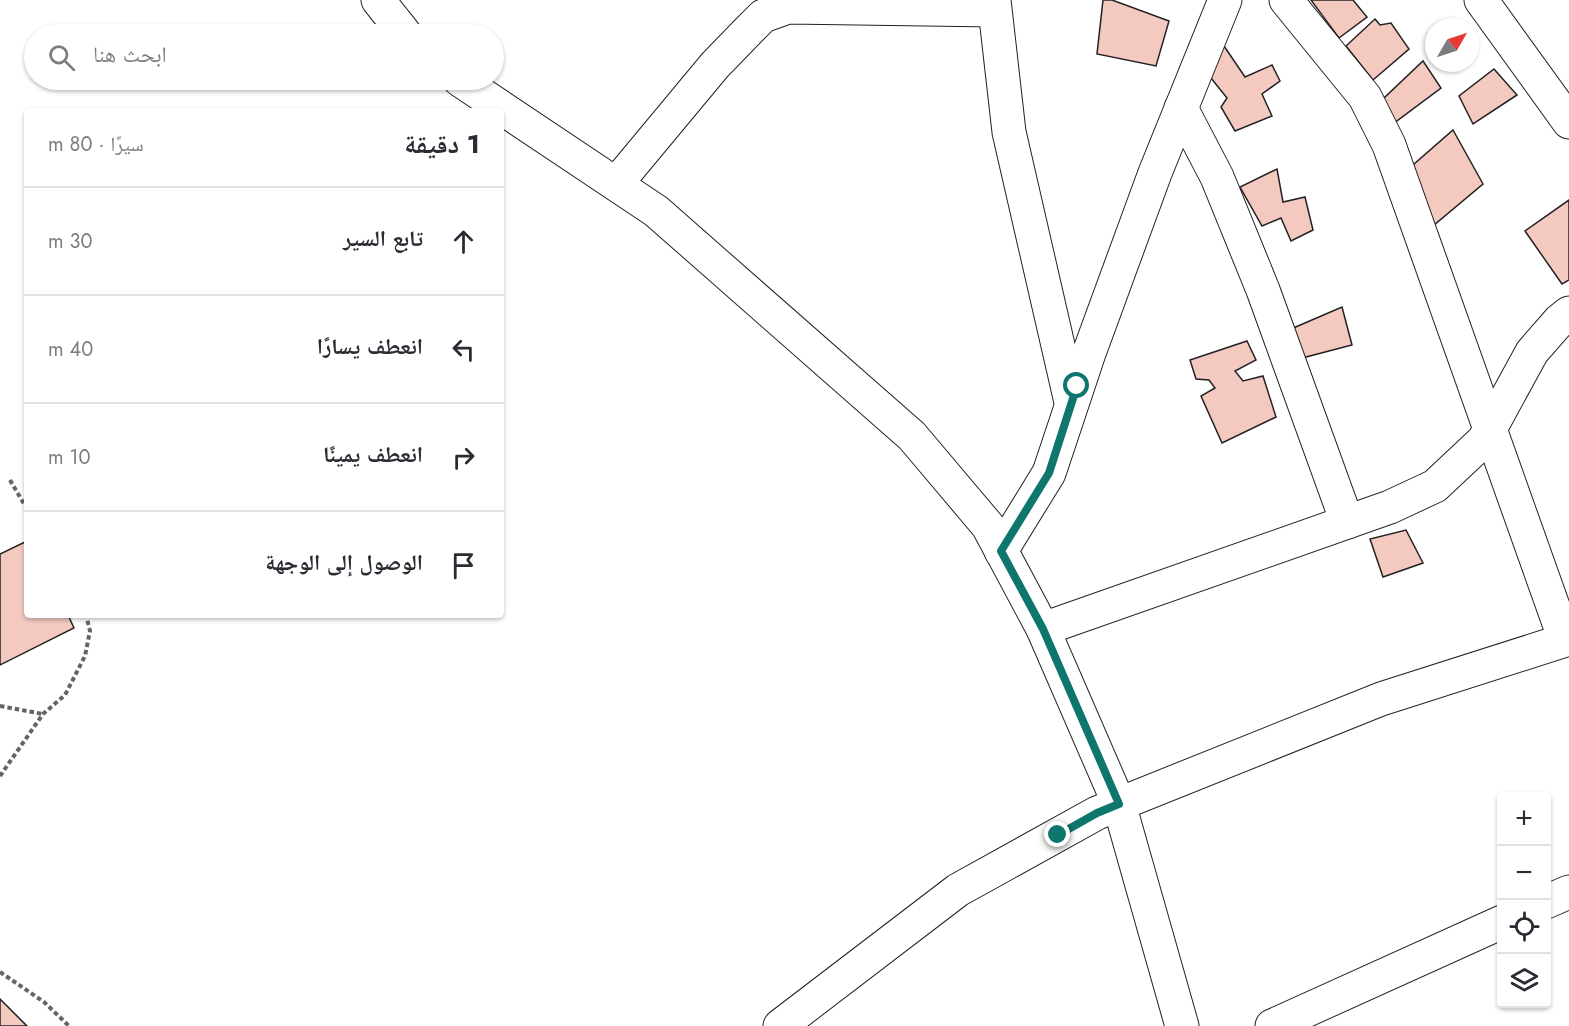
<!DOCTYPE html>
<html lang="ar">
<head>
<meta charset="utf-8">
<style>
  body { margin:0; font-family:Jost,"Noto Naskh Arabic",sans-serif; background:#f2f2f3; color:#2b2b33; direction:rtl }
  .controls { position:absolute; right:18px; bottom:18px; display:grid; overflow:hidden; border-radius:6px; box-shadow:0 2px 4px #0004 }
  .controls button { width:54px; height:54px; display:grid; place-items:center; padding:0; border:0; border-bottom:2px solid #e1e1e2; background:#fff; color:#2b2b33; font:30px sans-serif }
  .compass { position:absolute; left:1425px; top:18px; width:54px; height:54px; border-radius:50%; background:#fff; box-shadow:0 2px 4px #0004; rotate:51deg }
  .stop { position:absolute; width:18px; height:18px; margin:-14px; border:4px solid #0f766e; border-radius:50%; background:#fff }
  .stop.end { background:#0f766e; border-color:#fff; box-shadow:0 2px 6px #0008 }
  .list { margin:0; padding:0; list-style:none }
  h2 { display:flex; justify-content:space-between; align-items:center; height:78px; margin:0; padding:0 24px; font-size:26px }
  h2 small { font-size:20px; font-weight:400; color:#7c7c81 }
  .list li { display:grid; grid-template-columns:39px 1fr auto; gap:18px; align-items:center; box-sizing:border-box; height:108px; padding:0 24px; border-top:2px solid #e1e1e2 }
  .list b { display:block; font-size:22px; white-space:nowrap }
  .list em { font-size:20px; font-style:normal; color:#7c7c81 }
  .icon { flex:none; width:33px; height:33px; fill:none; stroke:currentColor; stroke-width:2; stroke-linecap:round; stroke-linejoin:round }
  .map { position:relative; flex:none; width:1569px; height:1026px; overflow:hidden; direction:ltr }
  .search { position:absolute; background:#fff; box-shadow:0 2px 4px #0004; left:24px; top:24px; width:480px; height:66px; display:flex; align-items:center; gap:15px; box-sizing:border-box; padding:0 21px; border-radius:33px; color:#7c7c81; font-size:22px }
  .panel { position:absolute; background:#fff; box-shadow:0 2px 4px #0004; left:24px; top:108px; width:480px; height:510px; border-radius:6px; direction:rtl }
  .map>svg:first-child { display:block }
  .building { fill:#f3c9c0; stroke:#222; stroke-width:1.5 }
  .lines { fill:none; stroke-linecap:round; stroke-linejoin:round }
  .street-casing { stroke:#222; stroke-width:35 }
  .secondary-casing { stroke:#222; stroke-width:35 }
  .path { stroke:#646464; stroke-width:4; stroke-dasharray:4.5 3; stroke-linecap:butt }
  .street { stroke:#fff; stroke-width:33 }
  .secondary { stroke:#fff; stroke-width:33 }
  .route { stroke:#0f766e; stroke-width:8 }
</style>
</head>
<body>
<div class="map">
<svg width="1569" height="1026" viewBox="0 0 1569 1026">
  <rect width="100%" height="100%" fill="#fff"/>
  <g class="building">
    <path d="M1103,0H1112L1169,21L1156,66L1097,54Z"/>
    <path d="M1311,0H1353L1367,17L1339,38Z"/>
    <path d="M1375,19L1380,25L1391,23L1409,49L1373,80L1346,46Z"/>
    <path d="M1222,43L1245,77L1272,65L1280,81L1262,94L1272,116L1235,131L1221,107L1227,98L1199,63Z"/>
    <path d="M1423,61L1441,88L1394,123L1383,99Z"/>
    <path d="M1494,69L1517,95L1473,124L1459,96Z"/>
    <path d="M1453,130L1483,184L1434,225L1405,172Z"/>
    <path d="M1277,169L1283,202L1305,197L1313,230L1291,241L1281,218L1262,226L1240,187Z"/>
    <path d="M1569,200V280L1562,284L1525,231Z"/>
    <path d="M1342,307L1352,345L1302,358L1291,329Z"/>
    <path d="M1247,341L1256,360L1235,371L1243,381L1263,376L1276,417L1222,443L1201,396L1215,388L1209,380L1196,379L1190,360Z"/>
    <path d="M1406,530L1423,563L1383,577L1370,539Z"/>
    <path d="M27,541V615H68L74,628L0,665V554Z"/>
    <path d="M0,999L27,1026H0Z"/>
  </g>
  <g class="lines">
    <g class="street-casing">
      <g id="street">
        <path d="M378,0L405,34"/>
        <path d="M994,0L1009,132L1071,402"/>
        <path d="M1286,0L1365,97L1389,145L1565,640"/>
        <path d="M1481,0L1569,122"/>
        <path d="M460,80L656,211L912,436L988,526L1043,629L1119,804L1182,1026"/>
        <path d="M1181,108L1217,177L1263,290L1347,522"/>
        <path d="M616,184L715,65L748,31L763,16L788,7L994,10"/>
        <path d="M1001,551L1049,473L1089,353L1155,173L1225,0"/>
        <path d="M1043,629L1390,507L1435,486L1484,440L1532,352L1559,321L1569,313"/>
        <path d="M1546,902L1569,892"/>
        <path d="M1272,1026L1502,922"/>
      </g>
    </g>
    <g class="secondary-casing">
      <path id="secondary" d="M780,1026L958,890L1097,813L1381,699L1569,639"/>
    </g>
    <g class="path">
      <path d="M10,480L27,509"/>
      <path d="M0,706L43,714"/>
      <path d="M0,776L43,714L65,695L85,656L90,631L86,615"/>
      <path d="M0,972L44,1002L69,1026"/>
    </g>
    <use href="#street" class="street"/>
    <use href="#secondary" class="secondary"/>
  </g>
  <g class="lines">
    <path class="route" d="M1058,835L1097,813L1119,804L1043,629L1001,551L1049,473L1077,386"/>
  </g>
</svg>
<div class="controls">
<button>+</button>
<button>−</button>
<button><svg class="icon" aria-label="locate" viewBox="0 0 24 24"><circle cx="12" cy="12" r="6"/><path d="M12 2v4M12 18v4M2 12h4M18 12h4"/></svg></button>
<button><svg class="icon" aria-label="layers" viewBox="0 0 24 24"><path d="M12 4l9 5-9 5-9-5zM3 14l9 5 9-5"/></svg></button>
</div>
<svg class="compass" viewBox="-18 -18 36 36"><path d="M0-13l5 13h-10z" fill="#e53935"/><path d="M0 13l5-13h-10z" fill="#7c7c81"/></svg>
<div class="stop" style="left:1077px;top:386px"></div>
<div class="stop end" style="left:1058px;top:835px"></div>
<div class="search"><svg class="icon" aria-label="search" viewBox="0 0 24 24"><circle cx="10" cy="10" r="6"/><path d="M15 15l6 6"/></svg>ابحث هنا</div>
<section class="panel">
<h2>1 دقيقة<small>سيرًا · 80 m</small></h2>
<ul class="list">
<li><svg class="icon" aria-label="ahead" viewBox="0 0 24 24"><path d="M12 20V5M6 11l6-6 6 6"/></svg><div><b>تابع السير</b></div><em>30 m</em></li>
<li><svg class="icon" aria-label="left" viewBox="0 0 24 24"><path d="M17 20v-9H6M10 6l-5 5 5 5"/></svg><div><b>انعطف يسارًا</b></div><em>40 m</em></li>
<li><svg class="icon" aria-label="right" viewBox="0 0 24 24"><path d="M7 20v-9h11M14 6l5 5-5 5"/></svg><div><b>انعطف يمينًا</b></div><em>10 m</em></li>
<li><svg class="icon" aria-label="arrive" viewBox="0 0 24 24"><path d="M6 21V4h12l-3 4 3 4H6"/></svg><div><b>الوصول إلى الوجهة</b></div></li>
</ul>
</section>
</div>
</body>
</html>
